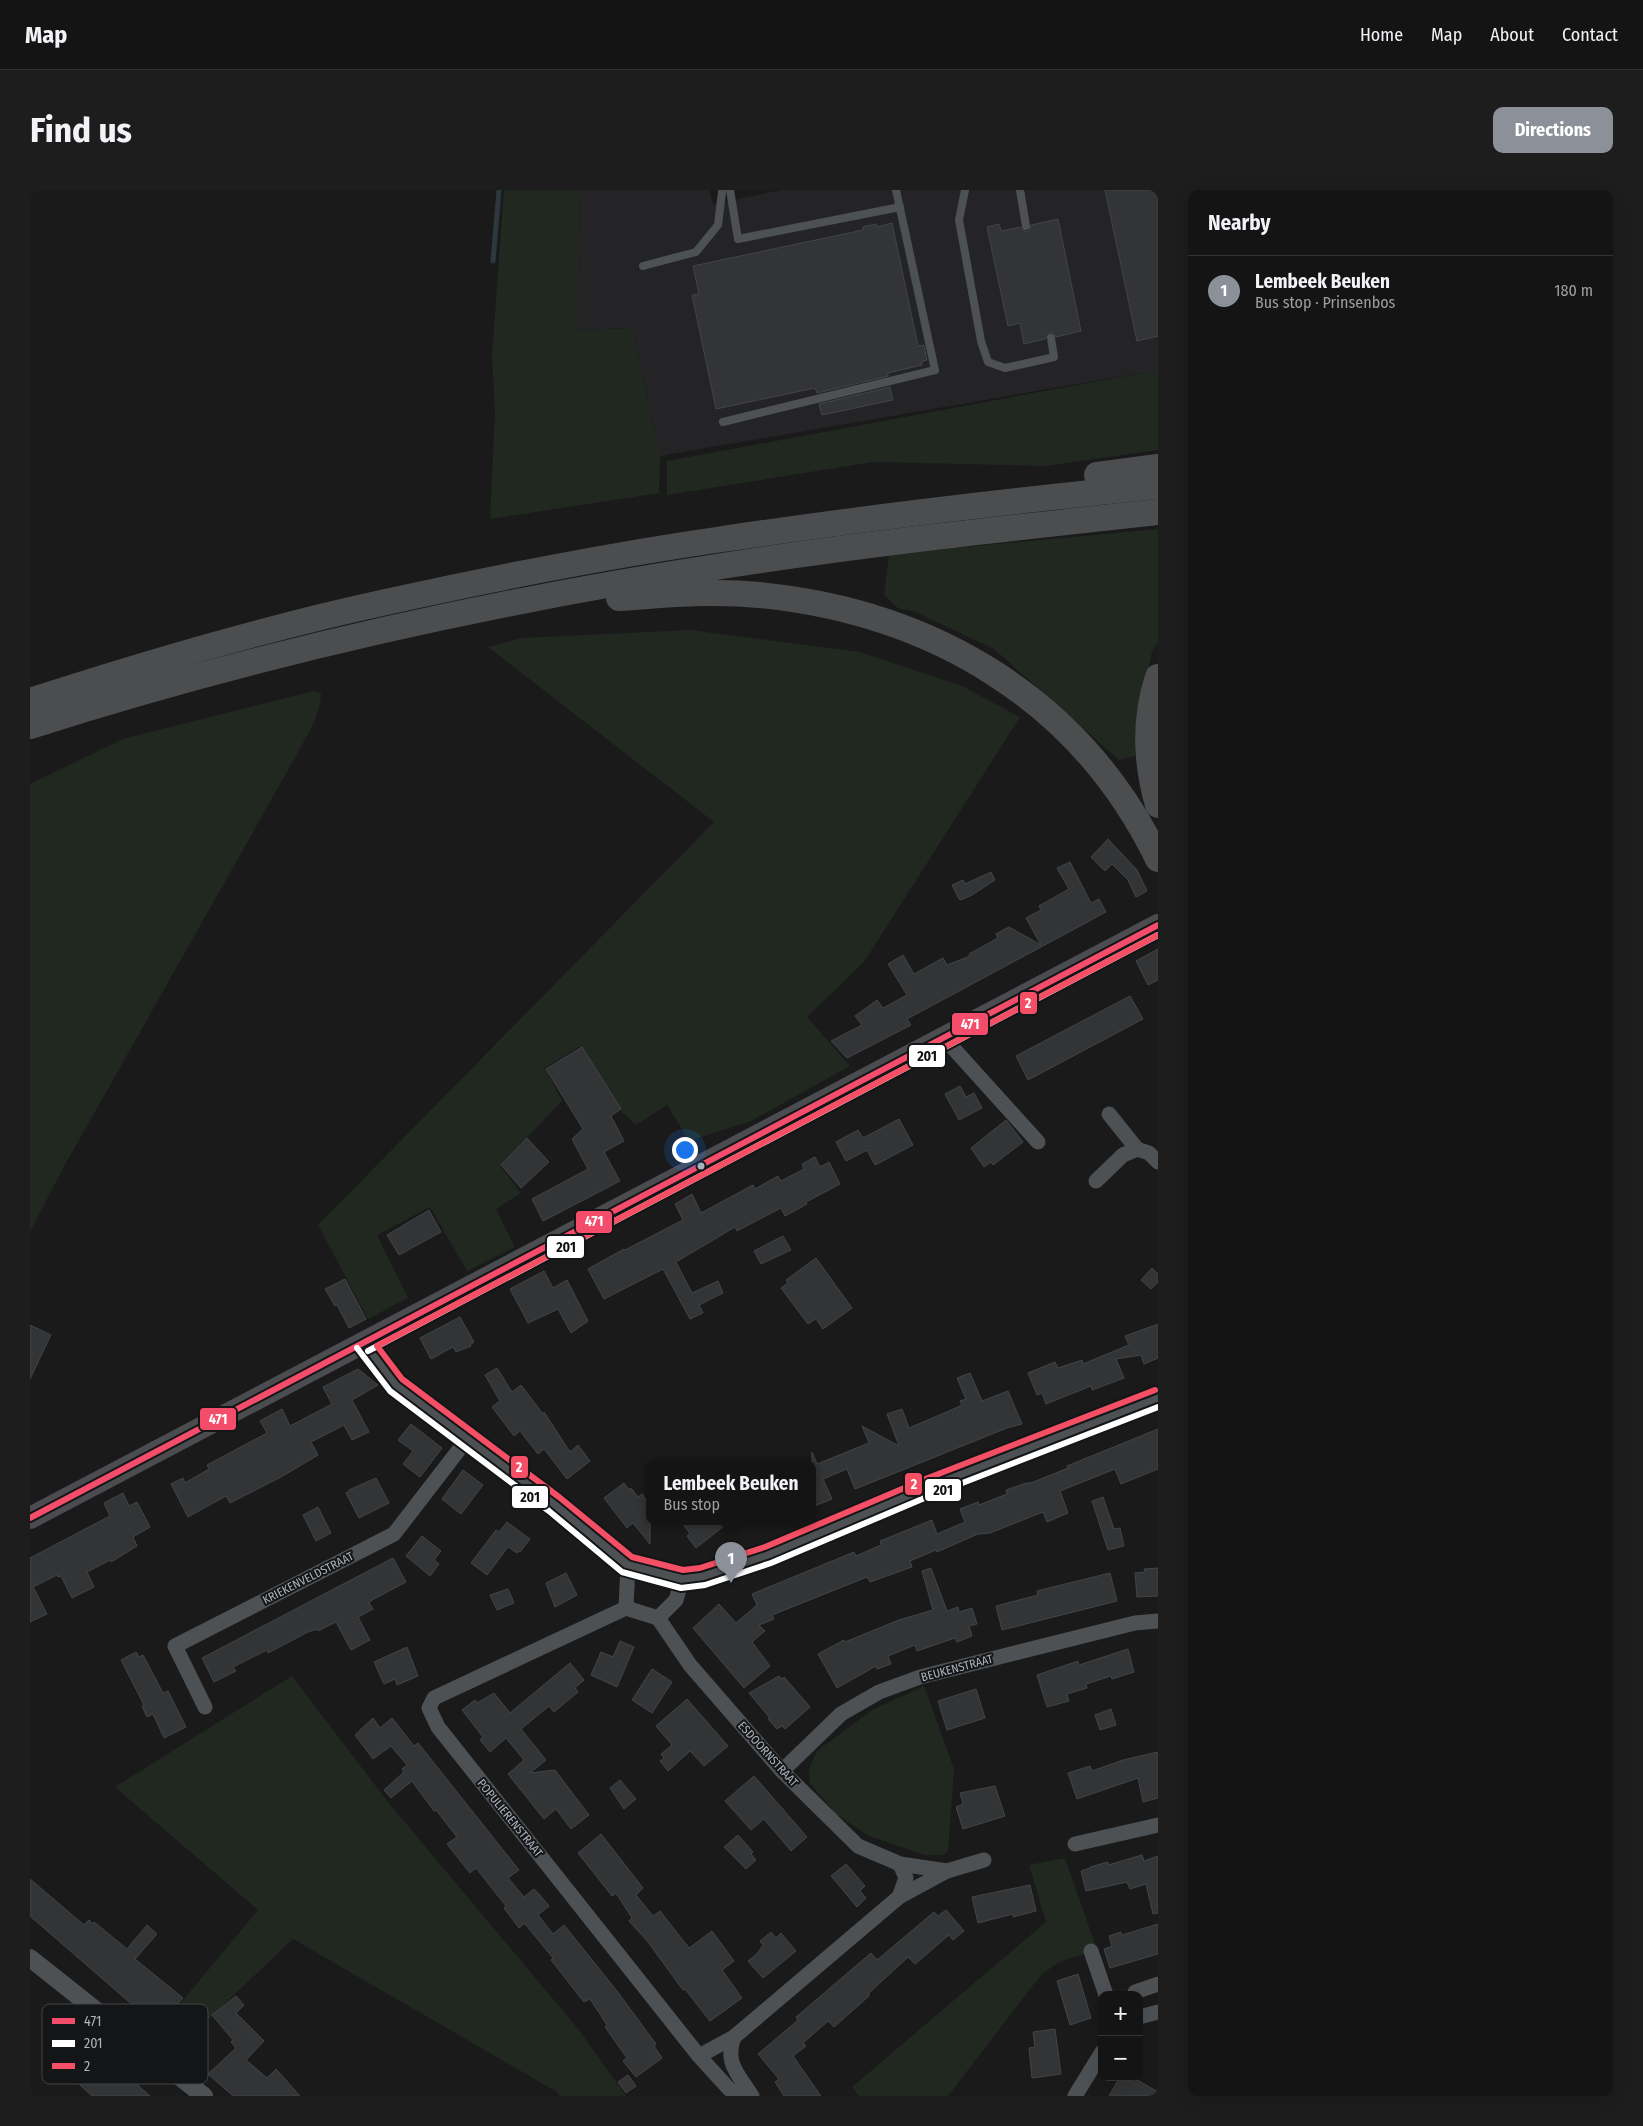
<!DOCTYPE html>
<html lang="en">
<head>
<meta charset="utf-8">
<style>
  body { margin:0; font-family:"Fira Sans Condensed",sans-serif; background:#1d1d1d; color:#f1f3f6 }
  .controls { position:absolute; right:15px; bottom:15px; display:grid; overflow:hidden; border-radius:10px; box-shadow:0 5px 20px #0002 }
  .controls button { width:45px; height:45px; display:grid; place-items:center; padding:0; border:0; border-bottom:1px solid #333334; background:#141414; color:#f1f3f6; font:25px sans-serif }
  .you { position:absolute; left:654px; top:959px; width:18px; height:18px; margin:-12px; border:4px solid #fff; border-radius:50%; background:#1a73e8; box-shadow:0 0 0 8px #1a73e833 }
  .badge { display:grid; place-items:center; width:32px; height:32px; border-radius:50%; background:#8c9099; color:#fff; font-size:16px; font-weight:700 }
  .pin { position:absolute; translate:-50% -41px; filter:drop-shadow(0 1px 2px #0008) }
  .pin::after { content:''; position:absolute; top:26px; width:18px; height:15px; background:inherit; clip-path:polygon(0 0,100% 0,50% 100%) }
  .popup { position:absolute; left:616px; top:1270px; width:170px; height:65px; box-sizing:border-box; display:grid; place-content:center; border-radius:10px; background:#141414; filter:drop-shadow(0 1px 4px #0005); font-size:16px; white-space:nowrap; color:#9d9ea0 }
  .popup b { font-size:19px; color:#f1f3f6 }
  .popup::after { content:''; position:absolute; left:50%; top:100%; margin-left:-10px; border:10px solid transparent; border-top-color:#141414 }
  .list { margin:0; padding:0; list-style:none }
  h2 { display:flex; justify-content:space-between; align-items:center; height:65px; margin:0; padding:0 20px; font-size:21px }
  h2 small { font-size:16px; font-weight:400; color:#9d9ea0 }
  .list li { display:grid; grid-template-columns:32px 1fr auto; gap:15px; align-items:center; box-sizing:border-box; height:70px; padding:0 20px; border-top:1px solid #333334 }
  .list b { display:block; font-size:19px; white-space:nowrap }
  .list p { margin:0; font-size:16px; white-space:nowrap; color:#9d9ea0 }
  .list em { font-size:16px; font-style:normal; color:#9d9ea0 }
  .map { position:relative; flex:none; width:1128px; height:1906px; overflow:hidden; border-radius:10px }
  header { display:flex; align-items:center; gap:30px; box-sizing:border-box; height:70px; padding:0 25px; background:#141414; border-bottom:1px solid #333334 }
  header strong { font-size:24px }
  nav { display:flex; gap:28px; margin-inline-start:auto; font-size:18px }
  .intro { display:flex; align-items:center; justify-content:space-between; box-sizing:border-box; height:120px; padding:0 30px }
  h1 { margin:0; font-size:35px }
  .button { padding:12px 22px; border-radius:10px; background:#8c9099; color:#fff; font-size:18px; font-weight:700 }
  main { display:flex; gap:30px; padding:0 30px }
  aside { flex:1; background:#141414; border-radius:10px; box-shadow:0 5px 20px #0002 }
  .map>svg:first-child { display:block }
  .built { fill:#242427 }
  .green { fill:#202820 }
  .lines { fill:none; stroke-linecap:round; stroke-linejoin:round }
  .stream { stroke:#2d383d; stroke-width:5 }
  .building { fill:#333435; stroke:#424547 }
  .service { stroke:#4e5153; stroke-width:8 }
  .minor { stroke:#4e5153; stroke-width:15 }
  .tertiary { stroke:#4e5153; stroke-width:18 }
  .primary { stroke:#4b4c4f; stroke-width:22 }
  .motorway { stroke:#4c4d4f; stroke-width:26 }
  .bus-1-casing { stroke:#141517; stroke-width:10 }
  .bus-2-casing { stroke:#141517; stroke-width:10 }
  .bus-3-casing { stroke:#141517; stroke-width:10 }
  .bus-1 { stroke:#f44d6c; stroke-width:6 }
  .bus-2 { stroke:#fff; stroke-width:6 }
  .bus-3 { stroke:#f44f64; stroke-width:6 }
  .bus-dot { fill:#acb3bb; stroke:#141517; stroke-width:2 }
  .labels { text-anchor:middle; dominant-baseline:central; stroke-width:4; stroke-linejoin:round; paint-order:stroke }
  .street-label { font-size:12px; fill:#acb3bb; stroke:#141517 }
  .key { fill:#141517; stroke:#424448; stroke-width:1 }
  .key-label { font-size:14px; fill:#acb3bb }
  .line-badge { stroke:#141517; stroke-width:2 }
  .badge-label { font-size:14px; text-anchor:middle; font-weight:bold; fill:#fff }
  .pale-badge-label { font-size:14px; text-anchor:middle; font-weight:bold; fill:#111 }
</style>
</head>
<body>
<header>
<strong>Map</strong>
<nav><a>Home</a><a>Map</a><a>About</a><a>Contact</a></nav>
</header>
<div class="intro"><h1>Find us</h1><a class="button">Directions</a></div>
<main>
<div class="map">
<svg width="1128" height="1906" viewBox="0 0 1128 1906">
  <rect width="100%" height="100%" fill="#1a1a1b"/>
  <path class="built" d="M550,0H679L683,14L752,0H1128V180L630,266L602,138L547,140Z"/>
  <g class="green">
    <path d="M474,0H550L547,140L602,138L630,266L629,303L460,329L465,223L462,166Z"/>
    <path d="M1128,180V260L1015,276L843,272L637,305V271Z"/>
    <path d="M1128,339V452L1122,461L1108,537L1105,566L1089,570L964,459L883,421L869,419L854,405L859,364Z"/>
    <path d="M660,440L830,462L932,496L990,527L834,772L777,827L820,876L721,931L659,951L637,915L606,935L590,920L550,856L515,878L532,911L470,976L491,1003L466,1019L485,1057L437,1081L400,1017L347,1045L378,1108L338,1129L288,1035L684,632L458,457L492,448Z"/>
    <path d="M284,501L291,503C291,523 280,540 271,557L31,982L0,1042V594L93,549Z"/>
    <path d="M262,1486L358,1612L549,1840L596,1906H530L527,1902L263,1749L145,1861L124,1845L228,1720L85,1597Z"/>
    <path d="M894,1496L924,1579L918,1661L913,1665H895L839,1646L806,1624L780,1593L779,1579L787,1561L842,1520Z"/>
    <path d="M1035,1668L1067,1760L1029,1772L1011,1785L918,1906H829L822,1897L1016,1732L999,1675Z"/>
  </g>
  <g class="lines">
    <path class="stream" d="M463,71L469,0"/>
  </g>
  <g class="building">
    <path d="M1075,0H1128V146L1107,151Z"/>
    <path d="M1028,29L1051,141L1026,147L1023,143H1020L1015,149L994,154L990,133L978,136L957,37L969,34L971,41L990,37L996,42L1000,40L1001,35Z"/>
    <path d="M862,33L888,156L894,155L897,170L891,172L892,175L858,183V186L787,203L785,198L686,219L662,105L669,104L663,76L833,40V37L846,34L847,37Z"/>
    <path d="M860,197L863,210L792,225L789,214Z"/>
    <path d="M1078,649L1107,680L1117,701L1106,707L1098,690L1082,674L1075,681L1061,667Z"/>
    <path d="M1040,672L1061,713L1069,709L1076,722L877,829L881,835L817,868L801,851L832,835L825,826L847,810L853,818L877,805L858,774L873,765L884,784L913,768L917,775L940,766L939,764L968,748L966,744L979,737L1011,755L996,728L1011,720L1009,716L1039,699L1027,678Z"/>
    <path d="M961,682L965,690L942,705L931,710L929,709L922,695L933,690L935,694Z"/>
    <path d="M1128,759V790L1118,795L1106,771Z"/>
    <path d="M1100,806L1113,829L998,890L986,866Z"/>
    <path d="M552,857L591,919L581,926L594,951L574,962L590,991L513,1031L502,1009L558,979L542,949L553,939L516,879Z"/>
    <path d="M930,896L936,907L944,903L952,918L929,930L915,904Z"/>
    <path d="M869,929L883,955L845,975L837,960L816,971L806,952L828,940L833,948Z"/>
    <path d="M976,930L993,952L963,975L961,972L954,977L941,958Z"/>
    <path d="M497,948L519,972L491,998L471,975Z"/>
    <path d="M785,967L790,977L799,972L810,994L776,1012L777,1014L755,1026L751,1018L707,1041L705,1037L646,1072L662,1103L688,1091L693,1103L669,1115L673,1123L660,1129L633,1079L574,1109L558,1079L594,1059L595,1060L653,1030L645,1014L662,1004L671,1023L723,995L725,999L748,986L751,991L774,979L772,974Z"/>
    <path d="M399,1020L411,1042L369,1065L357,1045Z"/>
    <path d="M753,1046L761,1060L731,1074L724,1061Z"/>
    <path d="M786,1068L822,1118L793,1139L786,1129L778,1134L751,1098L758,1093L756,1090Z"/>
    <path d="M1122,1078L1128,1084V1092L1121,1099L1111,1090Z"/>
    <path d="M514,1081L523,1098L537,1090L558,1131L541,1143L528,1119L498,1133L480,1099Z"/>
    <path d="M315,1089L336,1129L319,1138L307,1115L305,1116L295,1099Z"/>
    <path d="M430,1127L444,1152L440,1155L441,1156L426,1162L423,1157L401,1169L390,1148Z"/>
    <path d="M1128,1134V1168L1114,1174L1111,1165L1086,1169L1094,1188L1062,1200L1061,1196L1016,1214L1012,1203L1007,1205L998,1183L1025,1172L1028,1178L1052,1170L1053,1174L1099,1155L1095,1146Z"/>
    <path d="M0,1135L21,1145L0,1189Z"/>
    <path d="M467,1178L482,1202L491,1195L513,1224L514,1222L540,1262L548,1255L560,1271L537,1289L514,1259L508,1264L490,1241L484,1246L462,1217L470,1211L455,1185Z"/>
    <path d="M328,1179L348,1195L322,1210L339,1242L322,1250L314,1235L281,1252L288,1265L251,1287L200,1313L196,1306L158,1327L141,1294L153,1288L155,1293L179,1279L177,1275L237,1243L230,1231L252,1219L260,1236L302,1214L293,1197Z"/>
    <path d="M940,1183L952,1211L978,1201L992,1234L977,1238L825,1299L817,1279L793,1289L802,1309L782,1317V1262L787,1274L839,1253L832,1236L869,1256L857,1224L872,1219L879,1238L919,1221L932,1215L930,1211L936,1209L927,1188Z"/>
    <path d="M381,1234L412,1258L390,1287L373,1274L383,1261L368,1250Z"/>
    <path d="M1128,1239V1279L1091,1294L1085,1279L1030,1301L1038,1323L1017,1332L1013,1322L960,1343L948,1344L907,1362L906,1360L880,1371L882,1377L840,1392L837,1387L742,1425L744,1429L729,1435L735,1441L722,1452L740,1476L714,1498L663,1438L689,1414L706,1433L727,1415L722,1404L824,1362L826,1366L851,1355L850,1351L902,1330L907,1344L935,1332L930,1319L948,1312L949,1315L977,1304L976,1300L996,1293H1001L1038,1278L1037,1276Z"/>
    <path d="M433,1280L453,1295L431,1324L412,1309Z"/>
    <path d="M346,1288L359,1313L329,1328L316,1303L320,1301L319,1300Z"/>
    <path d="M594,1293L599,1300L601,1298L608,1307L612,1304L620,1315V1354L603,1333L597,1338L574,1308Z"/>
    <path d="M93,1303L99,1316L107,1312L120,1337L103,1347L107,1356L81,1372L80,1370L57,1382L64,1397L42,1408L31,1386L28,1387L27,1385L3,1397L17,1424L0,1432V1368L80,1326L74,1313Z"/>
    <path d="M1073,1307L1084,1339L1090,1338L1094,1356L1078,1360L1062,1311Z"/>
    <path d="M288,1317L301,1343L286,1351L273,1325Z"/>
    <path d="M477,1332L500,1349L490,1362L488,1361L487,1363L478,1357L457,1385L441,1373L466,1340L469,1342Z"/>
    <path d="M651,1332H699L666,1358L657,1346L660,1343Z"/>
    <path d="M392,1346L411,1361L404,1370L409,1374L400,1386L376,1366Z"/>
    <path d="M363,1368L376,1392L342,1410L339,1413L343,1419L328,1427L340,1450L321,1460L306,1432L288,1441L287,1439L278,1442L238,1463L237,1460L203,1477L206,1481L184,1492L172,1468Z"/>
    <path d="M901,1378L917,1421L928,1417L929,1422L942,1418L947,1434L939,1436L942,1446L927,1452L925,1448L887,1461L885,1455L858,1466L861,1474L847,1479L846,1476L807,1498L788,1464L814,1450L815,1452L869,1430L903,1420L892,1381Z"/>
    <path d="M1128,1378V1406L1107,1407L1105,1383L1115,1382L1114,1379Z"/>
    <path d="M536,1383L547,1405L525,1417L516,1393Z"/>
    <path d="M1080,1383L1087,1411L972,1440L966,1416L1008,1405L1007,1401Z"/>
    <path d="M478,1399L484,1413L467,1420L460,1405Z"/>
    <path d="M590,1451L604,1457L587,1497L561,1485L571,1462L583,1467Z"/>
    <path d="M377,1457L388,1486L367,1495L365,1489L354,1494L344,1472Z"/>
    <path d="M1098,1459L1104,1482L1082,1489L1081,1486L1056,1494L1057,1498L1037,1504L1039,1511L1017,1517L1007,1485L1048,1471L1049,1475Z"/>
    <path d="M106,1462L109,1467L113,1465L133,1503L138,1501L156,1537L134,1548L123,1524L117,1527L112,1516L114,1515L91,1470Z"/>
    <path d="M540,1473L554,1490L545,1498L548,1502L524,1522L519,1516L491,1539L516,1570L500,1583L525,1580L559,1625L541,1639L526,1619L514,1629L478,1584L494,1570L476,1548L460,1562L450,1550L453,1547L432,1520L445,1510L447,1513L464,1503L480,1523Z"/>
    <path d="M622,1479L642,1492L622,1523L602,1510Z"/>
    <path d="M749,1486L752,1489L754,1487L780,1517L755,1539L752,1536L747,1539L738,1529L740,1528L719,1503Z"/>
    <path d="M946,1499L955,1528L917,1540L908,1511Z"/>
    <path d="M657,1509L698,1556L674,1576L660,1561L638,1581L630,1571L634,1568L631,1564L642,1555L626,1536Z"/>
    <path d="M1081,1519L1086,1535L1070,1540L1065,1525Z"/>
    <path d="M343,1528L350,1538L362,1528L384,1556L388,1553L489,1680L478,1688L494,1707L504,1699L509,1704L519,1716L508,1725L523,1744L534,1735L587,1801L626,1854L624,1856L632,1868L606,1887L593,1871L597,1868L575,1837L577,1835L560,1809L554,1812L521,1770L523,1768L496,1735L495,1733L489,1738L474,1718L476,1716L446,1678L440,1683L417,1654L427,1647L406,1620L404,1621L382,1591L361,1608L354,1600L374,1582L372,1579L377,1575L361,1556L343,1569L325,1545Z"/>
    <path d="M1128,1562V1608L1113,1612L1108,1588L1047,1609L1038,1583L1060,1576L1062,1581L1093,1570Z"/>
    <path d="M724,1586L777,1647L761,1661L734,1629L721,1640L695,1611Z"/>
    <path d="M590,1590L606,1609L594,1619L580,1598Z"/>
    <path d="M965,1596L975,1626L933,1639L926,1617L933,1614L930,1603Z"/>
    <path d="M571,1644L613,1698L606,1705L623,1726L630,1721L659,1758L682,1741L704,1771L692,1780L712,1808L680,1831L655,1799L653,1800L618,1752L599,1731L602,1728L586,1703L582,1706L548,1663Z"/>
    <path d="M708,1645L723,1662L721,1664L726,1670L716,1679L694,1657Z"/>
    <path d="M1112,1665L1114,1671L1128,1666V1723L1123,1724L1116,1694L1100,1699L1097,1692L1056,1701L1051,1681L1060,1678V1677L1078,1672V1675Z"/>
    <path d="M816,1674L835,1696L830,1701L836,1708L827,1717L801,1686Z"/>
    <path d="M0,1689L54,1735L59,1730L63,1734L64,1732L97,1759L117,1735L127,1744L105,1769L153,1808L128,1837L0,1726Z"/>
    <path d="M1000,1695L1006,1721L983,1727V1724L948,1733L942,1707Z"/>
    <path d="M916,1720L934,1741L923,1750L919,1745L885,1774L878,1767L839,1803V1806L804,1837L798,1831L773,1853L776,1856L763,1866L791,1906H754L745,1892L749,1889L728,1864L768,1830L766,1827L841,1763L847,1770L904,1722L908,1726Z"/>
    <path d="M1128,1734V1764L1080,1778L1074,1759L1082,1756L1079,1746L1091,1742L1092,1745Z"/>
    <path d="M741,1742L746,1748L751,1743L766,1761L733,1788L718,1771L727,1764L733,1755L730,1751Z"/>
    <path d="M1048,1784L1061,1828L1040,1835L1027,1791Z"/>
    <path d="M206,1806L214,1815L206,1823L234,1851L216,1870L237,1888L246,1879L270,1906H203L178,1884L206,1858L201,1852L203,1850L182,1825Z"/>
    <path d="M1025,1839L1031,1884L1002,1888L999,1858L1005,1857L1003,1842Z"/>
    <path d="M64,1855L79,1869L120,1906H62L38,1884L50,1870V1866H54Z"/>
    <path d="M598,1885L606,1896L596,1903L588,1892Z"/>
    <path d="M1090,1887H1102L1128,1902V1906H1079Z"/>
  </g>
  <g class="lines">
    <g class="service">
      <path d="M700,0L708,49L870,17"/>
      <path d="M935,0L929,30L951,151L958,172L975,178L1020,168L1024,167L1021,148"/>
      <path d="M990,0L996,36"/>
      <path d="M613,76L666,62L688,35L692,2"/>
      <path d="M693,232L905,180L866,0"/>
    </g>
    <g class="minor">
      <path d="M914,848L1008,952"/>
      <path d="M1079,924L1107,959"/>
      <path d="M1066,991L1093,965L1107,959L1119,963L1128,972"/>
      <path d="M334,1153L366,1195L524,1314L598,1375L652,1389L672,1387L738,1365L901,1296L1128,1208"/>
      <path d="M596,1418L404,1508L399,1518L408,1537L669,1866L699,1899L710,1906"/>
      <path d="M596,1418L598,1375"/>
      <path d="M596,1418L628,1428"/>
      <path d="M628,1428L660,1475L752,1581L828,1656L870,1674L917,1681L954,1670"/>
      <path d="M628,1428L646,1410L652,1389"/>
      <path d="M175,1517L145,1456L364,1344L438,1248"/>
      <path d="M752,1581L811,1524L849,1502L890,1487L981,1464L1105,1433L1128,1431"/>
      <path d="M1045,1654L1128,1635"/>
      <path d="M869,1707L917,1681"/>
      <path d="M1061,1761L1076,1805"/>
      <path d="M1104,1805L1105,1802L1128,1794"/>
      <path d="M1109,1827L1128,1822"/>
      <path d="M704,1847C694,1873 709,1885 722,1906"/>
      <path d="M669,1866L704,1847L869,1707L876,1688L870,1674"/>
      <path d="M1045,1906L1072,1862"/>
    </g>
    <path class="tertiary" d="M0,1768L174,1906"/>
    <path class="primary" d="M0,1328L1128,735"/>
    <g class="motorway">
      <path d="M1067,285L1128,277"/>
      <path d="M589,408C635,405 683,400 729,405C903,422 1051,510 1128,669"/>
      <path d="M1128,487C1114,529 1116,573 1128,615"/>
      <path d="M0,511C117,473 236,438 356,412C465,388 576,366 686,350C833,328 980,311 1128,296"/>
      <path d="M0,536C226,464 458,412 692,376C837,353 982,338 1128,322"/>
    </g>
    <g class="bus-1-casing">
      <path id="bus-1" d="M0,1328L1128,735"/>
    </g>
    <g class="bus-2-casing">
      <g id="bus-2">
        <path d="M327,1158L360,1201L519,1321L592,1382L651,1398L675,1395L741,1373L904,1304L1128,1217"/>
        <path d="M338,1161L1128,745"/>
      </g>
    </g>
    <g class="bus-3-casing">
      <path id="bus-3" d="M1125,1200L898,1288L735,1357L670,1378L653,1380L602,1367L529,1307L372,1189L347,1156L1128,745"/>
    </g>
    <use href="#bus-1" class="bus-1"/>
    <use href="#bus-2" class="bus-2"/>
    <use href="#bus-3" class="bus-3"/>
  </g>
  <circle class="bus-dot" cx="671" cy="976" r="4.5"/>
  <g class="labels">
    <g class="street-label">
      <text transform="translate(278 1388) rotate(-27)">KRIEKENVELDSTRAAT</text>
      <text transform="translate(927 1478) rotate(-15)">BEUKENSTRAAT</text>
      <text transform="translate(738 1564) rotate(48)">ESDOORNSTRAAT</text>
      <text transform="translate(480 1628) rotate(51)">POPULIERENSTRAAT</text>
    </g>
  </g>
  <rect x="12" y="1814" width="166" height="80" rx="8" class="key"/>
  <rect x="22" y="1828" width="23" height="6" fill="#f44d6c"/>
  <rect x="22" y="1850" width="23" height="7" fill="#fff"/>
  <rect x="22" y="1873" width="23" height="6" fill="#f44f64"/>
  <g class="key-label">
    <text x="54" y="1836">471</text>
    <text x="54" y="1858">201</text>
    <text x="54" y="1881">2</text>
  </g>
  <g class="line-badge">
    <rect x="989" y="801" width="19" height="24" rx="5" fill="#f44f64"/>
    <rect x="921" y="822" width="38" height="24" rx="5" fill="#f44d6c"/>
    <rect x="878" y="854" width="38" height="24" rx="5" fill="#fff"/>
    <rect x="545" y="1020" width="38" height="24" rx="5" fill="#f44d6c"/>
    <rect x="516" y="1045" width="39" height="24" rx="5" fill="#fff"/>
    <rect x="169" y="1217" width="38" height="24" rx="5" fill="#f44d6c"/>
    <rect x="480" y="1265" width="19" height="24" rx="5" fill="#f44f64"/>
    <rect x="874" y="1282" width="19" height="24" rx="5" fill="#f44f64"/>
    <rect x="894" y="1288" width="38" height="24" rx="5" fill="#fff"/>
    <rect x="481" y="1295" width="38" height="24" rx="5" fill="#fff"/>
  </g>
  <g class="badge-label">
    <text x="998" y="818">2</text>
    <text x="940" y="839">471</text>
    <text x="564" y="1036">471</text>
    <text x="188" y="1234">471</text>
    <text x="489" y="1282">2</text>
    <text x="884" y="1299">2</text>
  </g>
  <g class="pale-badge-label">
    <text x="897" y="871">201</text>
    <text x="536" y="1062">201</text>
    <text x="913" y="1305">201</text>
    <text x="500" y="1312">201</text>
  </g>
</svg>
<div class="controls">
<button>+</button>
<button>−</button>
</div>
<div class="you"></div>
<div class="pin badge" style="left:701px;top:1393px">1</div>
<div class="popup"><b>Lembeek Beuken</b>Bus stop</div>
</div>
<aside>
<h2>Nearby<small></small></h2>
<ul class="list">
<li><span class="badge">1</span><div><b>Lembeek Beuken</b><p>Bus stop · Prinsenbos</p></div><em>180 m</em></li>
</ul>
</aside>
</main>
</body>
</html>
